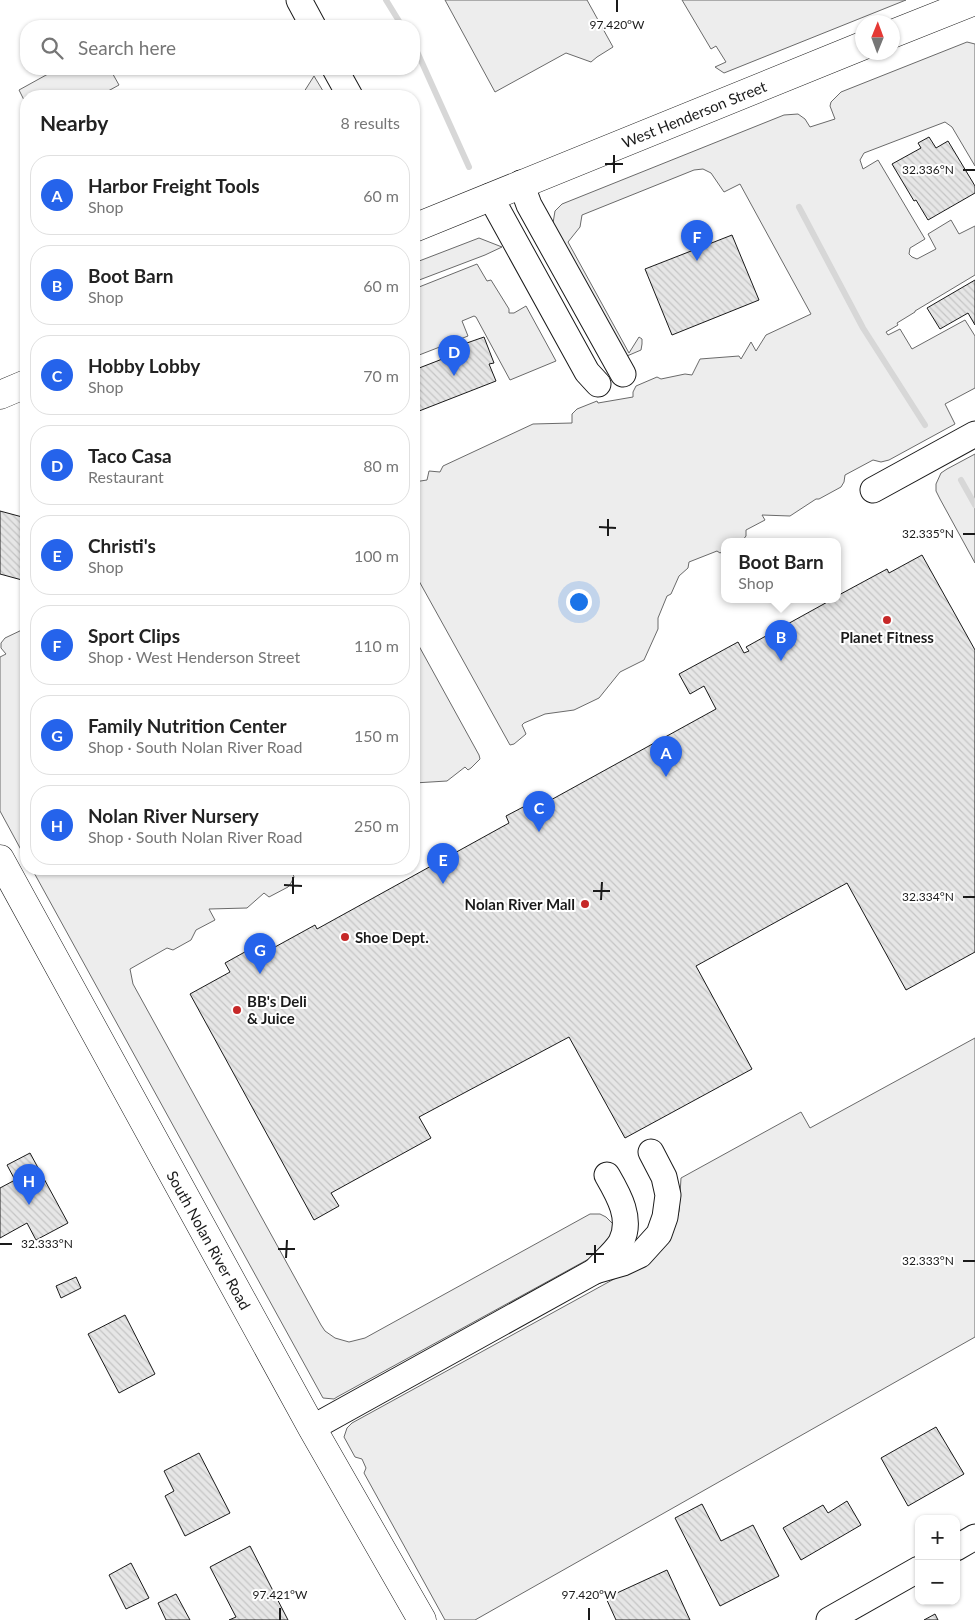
<!DOCTYPE html>
<html lang="en">
<head>
<meta charset="utf-8">
<style>
  body { margin:0; font-family:Lato,sans-serif; background:#f6f6f6; color:#222 }
  .controls { position:absolute; right:15px; bottom:15px; display:grid; overflow:hidden; border-radius:10px; box-shadow:0 1px 4px #0004 }
  .controls button { width:45px; height:45px; display:grid; place-items:center; padding:0; border:0; border-bottom:1px solid #e0e0e0; background:#fff; color:#222; font:25px sans-serif }
  .compass { position:absolute; left:855px; top:15px; width:45px; height:45px; border-radius:50%; background:#fff; box-shadow:0 1px 4px #0004; rotate:1deg }
  .you { position:absolute; left:578px; top:601px; width:18px; height:18px; margin:-12px; border:4px solid #fff; border-radius:50%; background:#1a73e8; box-shadow:0 0 0 8px #1a73e833 }
  .badge { display:grid; place-items:center; width:32px; height:32px; border-radius:50%; background:#2563eb; color:#fff; font-size:16px; font-weight:700 }
  .pin { position:absolute; translate:-50% -41px; filter:drop-shadow(0 1px 2px #0008) }
  .pin::after { content:''; position:absolute; top:26px; width:18px; height:15px; background:inherit; clip-path:polygon(0 0,100% 0,50% 100%) }
  .popup { position:absolute; left:721px; top:538px; width:120px; height:65px; box-sizing:border-box; display:grid; place-content:center; border-radius:10px; background:#fff; filter:drop-shadow(0 1px 4px #0005); font-size:16px; white-space:nowrap; color:#767676 }
  .popup b { font-size:19px; color:#222 }
  .popup::after { content:''; position:absolute; left:50%; top:100%; margin-left:-10px; border:10px solid transparent; border-top-color:#fff }
  .list { margin:0; padding:0; list-style:none }
  h2 { display:flex; justify-content:space-between; align-items:center; height:65px; margin:0; padding:0 20px; font-size:21px }
  h2 small { font-size:16px; font-weight:400; color:#767676 }
  .list li { display:grid; grid-template-columns:32px 1fr auto; gap:15px; align-items:center; box-sizing:border-box; height:80px; margin:0 10px 10px; padding:0 10px; border:1px solid #e0e0e0; border-radius:20px }
  .list b { display:block; font-size:19px; white-space:nowrap }
  .list p { margin:0; font-size:16px; white-space:nowrap; color:#767676 }
  .list em { font-size:16px; font-style:normal; color:#767676 }
  .icon { flex:none; width:28px; height:28px; fill:none; stroke:currentColor; stroke-width:2; stroke-linecap:round; stroke-linejoin:round }
  .map { position:relative; flex:none; width:975px; height:1620px; overflow:hidden }
  .search { position:absolute; background:#fff; box-shadow:0 1px 4px #0004; left:20px; top:20px; width:400px; height:55px; display:flex; align-items:center; gap:12px; box-sizing:border-box; padding:0 18px; border-radius:20px; color:#767676; font-size:19px }
  .panel { position:absolute; background:#fff; box-shadow:0 1px 4px #0004; left:20px; top:90px; width:400px; height:785px; border-radius:20px }
  .map>svg:first-child { display:block }
  .built { fill:#ededed; stroke:#6a6a6a }
  .lines { fill:none; stroke-linecap:round; stroke-linejoin:round }
  .stream { stroke:#d7d7d7; stroke-width:6 }
  .building { fill:url(#building-back-hatch); stroke:#1a1a1a }
  .minor-casing { stroke:#1a1a1a; stroke-width:27 }
  .major-casing { stroke:#1a1a1a; stroke-width:29 }
  .minor { stroke:#fff; stroke-width:25 }
  .major { stroke:#fff; stroke-width:28 }
  .ticks { fill:none; stroke:#1a1a1a; stroke-width:2 }
  .poi-dot { fill:#c62828; stroke:#fff; stroke-width:2 }
  .labels { text-anchor:middle; dominant-baseline:central; stroke-width:4; stroke-linejoin:round; paint-order:stroke }
  .street-label { font-size:15px; fill:#1a1a1a; stroke:#fff }
  .poi-label { font-size:15px; font-weight:bold; fill:#1a1a1a; stroke:#fff; text-anchor:start }
  .ticks-label { font-size:12px; text-anchor:middle; fill:#1a1a1a; stroke:#fff; stroke-width:4; stroke-linejoin:round; paint-order:stroke }
</style>
</head>
<body>
<div class="map">
<svg width="975" height="1620" viewBox="0 0 975 1620">
  <defs>
    <pattern id="building-back-hatch" width="6" height="6" patternUnits="userSpaceOnUse" patternTransform="scale(1.25)"><rect width="6" height="6" fill="#e6e6e6"/><path d="M-1 5l2 2M0 0l6 6M5-1l2 2" fill="none" stroke="#c5c5c5"/></pattern>
  </defs>
  <rect width="100%" height="100%" fill="#fff"/>
  <g class="built">
    <path d="M445,0H587L613,47L597,57L591,62L566,53L495,92Z"/>
    <path d="M682,0H906L724,73L715,67L726,62L716,46L711,49Z"/>
    <path d="M967,42L975,44V166L952,127L945,122L864,153L860,160L863,169L878,160L925,239L910,248L909,254L912,257L917,259L936,249L928,234L951,220L959,234L975,226V275L915,311V312L897,323L898,325L886,332L888,335L900,329L912,349L965,320L975,336V388L945,404L955,424L889,460L881,462L873,460L845,475L844,482L841,487L819,499H816L790,516L762,515L765,520L746,530V536L742,541L725,542V550L720,553L717,551L689,562L688,568L679,576L671,594L667,596L658,618V629L644,660L620,672L599,698L574,710L545,714L524,723L522,725L526,734L514,744L510,745L414,572V482L427,480L429,471L440,472L443,466L533,424L572,423V414L577,409L597,401L598,403L633,397V392L636,386L657,377L661,379L685,374L692,375L700,359L739,356L741,359L751,342L756,351L766,335L811,314L740,184L724,192L711,173L703,169L694,170L582,215L580,227L568,242L629,353L639,337L642,339V344L641,350L627,356L625,355L553,223L555,211L562,204L577,198L784,115L798,114L805,119L810,127L835,119L830,106L831,102L841,92Z"/>
    <path d="M57,69H110L119,85L99,96H26V104L19,90Z"/>
    <path d="M314,76L326,96H298L302,95Z"/>
    <path d="M479,238L502,247L485,255L414,282V263Z"/>
    <path d="M477,264L487,281L491,280L509,309V313H514L526,306L556,361L510,380L476,317L474,316L462,321L468,336L414,357V289Z"/>
    <path d="M975,454V563L940,499L936,491V484L941,473L947,469Z"/>
    <path d="M26,628V859L0,811V657L6,654L1,648V643L5,638Z"/>
    <path d="M414,637L479,755L480,759L471,768L468,770L465,767L447,781L414,783Z"/>
    <path d="M32,869H291L294,877L291,883L288,887L269,897L264,893L247,908L209,909L215,920L196,930L191,940L173,950L167,948L130,969L133,984L321,1325L325,1331L335,1338L349,1342L365,1338L590,1214H600L606,1217L613,1224L614,1227L605,1250L337,1397L334,1399L323,1398Z"/>
    <path d="M975,1038V1337L475,1620H445L364,1473L366,1468L362,1459L355,1457L344,1437L347,1428L352,1423L645,1262L676,1222L679,1211L681,1178L801,1112L810,1128Z"/>
  </g>
  <g class="lines">
    <g class="stream">
      <path d="M386,0L402,26"/>
      <path d="M414,45L469,167"/>
      <path d="M799,207L863,328L925,425"/>
      <path d="M961,480L975,505"/>
    </g>
  </g>
  <g class="building">
    <path d="M929,137L936,148L948,141L975,186V193L928,220L916,200L914,201L892,164L921,148L918,143Z"/>
    <path d="M732,235L759,300L672,335L645,269Z"/>
    <path d="M975,280V325L968,313L940,329L927,308Z"/>
    <path d="M484,337L494,363L489,364L496,381L414,413V370L463,351L461,345Z"/>
    <path d="M0,511L26,518V564L22,580L0,574Z"/>
    <path d="M922,555L975,650V952L906,990L847,883L696,966L752,1069L625,1138L569,1037L419,1117L431,1138L331,1193L339,1206L314,1220L190,994L230,972L225,963L270,938L275,947L315,925L317,929L509,823L506,816L546,795L549,801L716,709L704,686L690,694L679,674L738,642L744,653L749,651L746,647L831,600H837V596L887,569L889,573Z"/>
    <path d="M30,1153L68,1223L36,1240L27,1223L0,1238V1188L15,1180L7,1165Z"/>
    <path d="M76,1277L81,1288L61,1298L56,1286Z"/>
    <path d="M125,1315L155,1374L119,1393L88,1334Z"/>
    <path d="M936,1427L964,1474L908,1506L881,1458Z"/>
    <path d="M199,1453L230,1513L185,1536L165,1496L174,1491L164,1471Z"/>
    <path d="M847,1501L861,1525L801,1560L783,1528L823,1505L828,1513Z"/>
    <path d="M702,1504L721,1541L753,1525L779,1576L720,1606L675,1518Z"/>
    <path d="M250,1546L288,1620H229L236,1617L210,1567Z"/>
    <path d="M131,1563L149,1598L126,1609L109,1575Z"/>
    <path d="M667,1570L690,1620H616L606,1598Z"/>
    <path d="M176,1594L190,1620H166L158,1603Z"/>
    <path d="M935,1614L938,1620H924Z"/>
  </g>
  <g class="lines">
    <g class="minor-casing">
      <g id="minor">
        <path d="M299,0L313,26"/>
        <path d="M335,69L350,96"/>
        <path d="M521,183L529,205L623,374"/>
        <path d="M490,196L587,372L598,384"/>
        <path d="M873,490L975,434"/>
        <path d="M595,1271C602,1263 616,1251 621,1242C633,1219 618,1194 607,1175"/>
        <path d="M312,1428L595,1271L623,1263L640,1255L659,1234L665,1217L668,1195L664,1177L651,1152"/>
        <path d="M956,1548L975,1537"/>
        <path d="M829,1620L919,1569"/>
      </g>
    </g>
    <g class="major-casing">
      <g id="major">
        <path d="M892,34L975,1"/>
        <path d="M414,228L862,46"/>
        <path d="M0,395L26,384"/>
        <path d="M0,859L312,1428L422,1620"/>
      </g>
    </g>
    <use href="#minor" class="minor"/>
    <use href="#major" class="major"/>
  </g>
  <path class="ticks" d="M617,12V0M605,164H623M963,170H975M614,173V155M599,527L616,528M963,534H975M608,536V519M284,885L302,886M593,891H610M293,894V877M963,897H975M601,900L602,882M0,1244H12M278,1249H295M586,1254H604M286,1258L287,1240M963,1261H975M595,1263V1245M280,1620V1608M589,1620V1608"/>
  <g class="poi-dot">
    <circle cx="887" cy="620" r="5"/>
    <circle cx="585" cy="904" r="5"/>
    <circle cx="345" cy="937" r="5"/>
    <circle cx="237" cy="1010" r="5"/>
  </g>
  <g class="labels">
    <g class="street-label">
      <text transform="translate(694 114) rotate(-22)">West Henderson Street</text>
      <text transform="translate(209 1240) rotate(61)">South Nolan River Road</text>
    </g>
    <g class="poi-label">
      <text x="887" y="637" text-anchor="middle">Planet Fitness</text>
      <text x="575" y="904" text-anchor="end">Nolan River Mall</text>
      <text x="355" y="937">Shoe Dept.</text>
      <text x="247" y="1001">BB's Deli<tspan x="247" dy="17">&amp; Juice</tspan></text>
    </g>
  </g>
  <g class="ticks-label">
    <text x="617" y="29">97.420°W</text>
    <text x="928" y="174">32.336°N</text>
    <text x="928" y="538">32.335°N</text>
    <text x="928" y="901">32.334°N</text>
    <text x="47" y="1248">32.333°N</text>
    <text x="928" y="1265">32.333°N</text>
    <text x="280" y="1599">97.421°W</text>
    <text x="589" y="1599">97.420°W</text>
  </g>
</svg>
<div class="controls">
<button>+</button>
<button>−</button>
</div>
<svg class="compass" viewBox="-18 -18 36 36"><path d="M0-13l5 13h-10z" fill="#e53935"/><path d="M0 13l5-13h-10z" fill="#767676"/></svg>
<div class="you"></div>
<div class="pin badge" style="left:666px;top:777px">A</div>
<div class="pin badge" style="left:781px;top:661px">B</div>
<div class="popup"><b>Boot Barn</b>Shop</div>
<div class="pin badge" style="left:539px;top:832px">C</div>
<div class="pin badge" style="left:454px;top:376px">D</div>
<div class="pin badge" style="left:443px;top:884px">E</div>
<div class="pin badge" style="left:697px;top:261px">F</div>
<div class="pin badge" style="left:260px;top:974px">G</div>
<div class="pin badge" style="left:29px;top:1205px">H</div>
<div class="search"><svg class="icon" aria-label="search" viewBox="0 0 24 24"><circle cx="10" cy="10" r="6"/><path d="M15 15l6 6"/></svg>Search here</div>
<section class="panel">
<h2>Nearby<small>8 results</small></h2>
<ul class="list">
<li><span class="badge">A</span><div><b>Harbor Freight Tools</b><p>Shop</p></div><em>60 m</em></li>
<li><span class="badge">B</span><div><b>Boot Barn</b><p>Shop</p></div><em>60 m</em></li>
<li><span class="badge">C</span><div><b>Hobby Lobby</b><p>Shop</p></div><em>70 m</em></li>
<li><span class="badge">D</span><div><b>Taco Casa</b><p>Restaurant</p></div><em>80 m</em></li>
<li><span class="badge">E</span><div><b>Christi's</b><p>Shop</p></div><em>100 m</em></li>
<li><span class="badge">F</span><div><b>Sport Clips</b><p>Shop · West Henderson Street</p></div><em>110 m</em></li>
<li><span class="badge">G</span><div><b>Family Nutrition Center</b><p>Shop · South Nolan River Road</p></div><em>150 m</em></li>
<li><span class="badge">H</span><div><b>Nolan River Nursery</b><p>Shop · South Nolan River Road</p></div><em>250 m</em></li>
</ul>
</section>
</div>
</body>
</html>
